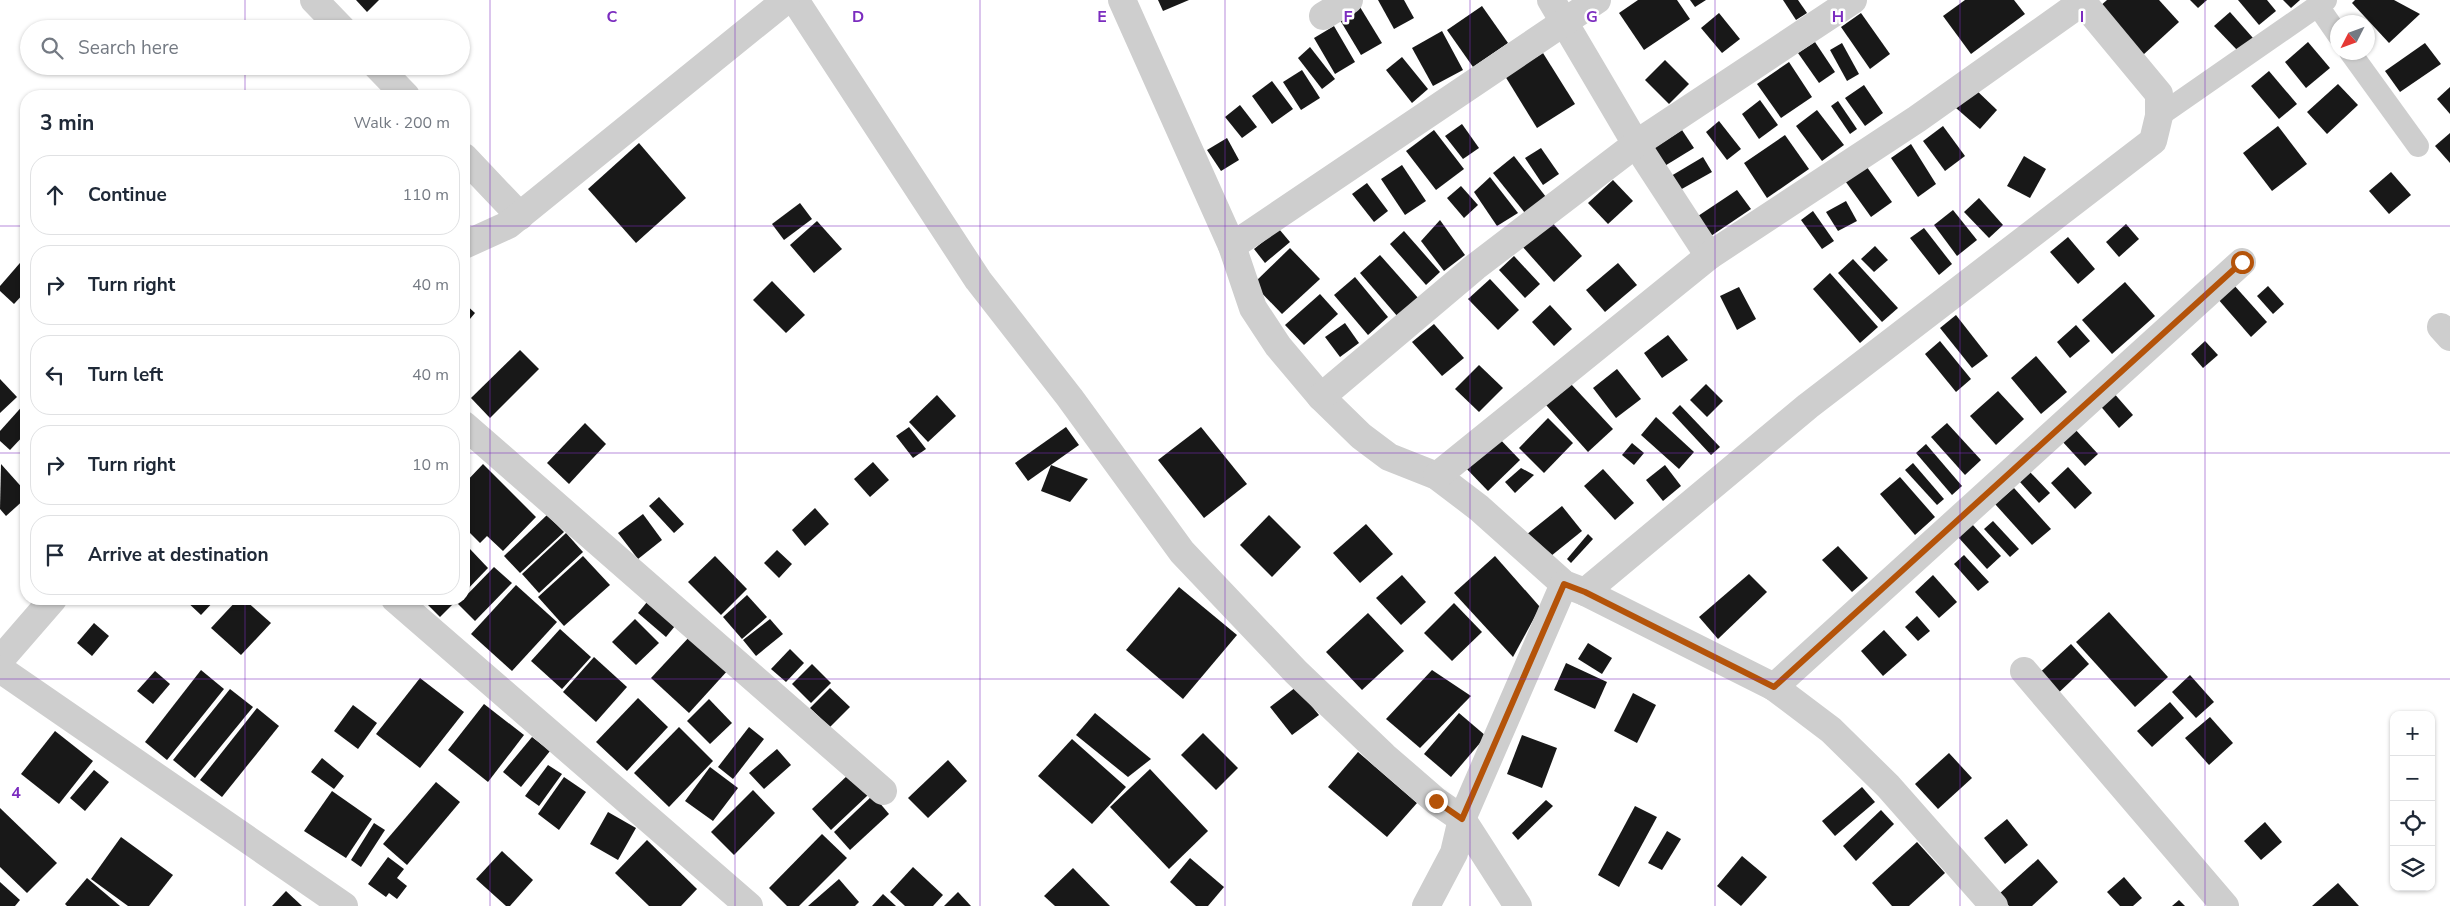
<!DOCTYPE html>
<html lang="en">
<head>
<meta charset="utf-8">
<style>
  body { margin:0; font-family:"Nunito Sans",sans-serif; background:#f6f6f7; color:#1f2937 }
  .controls { position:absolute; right:15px; bottom:15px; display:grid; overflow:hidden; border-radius:10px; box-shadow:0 1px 4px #0004 }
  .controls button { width:45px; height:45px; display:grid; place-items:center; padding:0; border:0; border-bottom:1px solid #e0e1e3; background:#fff; color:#1f2937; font:25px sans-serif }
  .compass { position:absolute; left:2330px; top:15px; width:45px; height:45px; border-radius:50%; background:#fff; box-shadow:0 1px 4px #0004; rotate:228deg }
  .stop { position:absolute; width:15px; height:15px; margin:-11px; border:4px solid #b45309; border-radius:50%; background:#fff }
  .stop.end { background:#b45309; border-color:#fff; box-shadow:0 1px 5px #0008 }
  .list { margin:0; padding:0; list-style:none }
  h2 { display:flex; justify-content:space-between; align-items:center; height:65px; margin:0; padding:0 20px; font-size:21px }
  h2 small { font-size:16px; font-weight:400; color:#747a83 }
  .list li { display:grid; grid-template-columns:32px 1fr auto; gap:15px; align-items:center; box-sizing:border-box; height:80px; margin:0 10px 10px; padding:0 10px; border:1px solid #e0e1e3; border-radius:20px }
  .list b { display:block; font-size:19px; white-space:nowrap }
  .list em { font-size:16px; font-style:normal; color:#747a83 }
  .icon { flex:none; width:28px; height:28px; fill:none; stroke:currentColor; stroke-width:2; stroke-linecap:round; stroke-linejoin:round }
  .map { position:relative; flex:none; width:2450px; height:906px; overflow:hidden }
  .search { position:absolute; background:#fff; box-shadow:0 1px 4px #0004; left:20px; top:20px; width:450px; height:55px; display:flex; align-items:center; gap:12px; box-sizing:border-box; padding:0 18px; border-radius:28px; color:#747a83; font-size:19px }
  .panel { position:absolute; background:#fff; box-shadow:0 1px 4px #0004; left:20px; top:90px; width:450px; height:515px; border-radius:20px }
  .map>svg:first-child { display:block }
  .building { fill:#181818 }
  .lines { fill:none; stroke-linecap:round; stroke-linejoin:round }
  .lane { stroke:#cecece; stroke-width:22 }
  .street { stroke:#cecece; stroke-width:28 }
  .route { stroke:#b45309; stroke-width:6 }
  .grid { fill:none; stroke:#7b2cbf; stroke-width:1; stroke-opacity:0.55 }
  .grid-label { font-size:16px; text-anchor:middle; font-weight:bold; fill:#7b2cbf; stroke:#fff; stroke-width:5; stroke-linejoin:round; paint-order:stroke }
</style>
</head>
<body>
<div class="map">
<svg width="2450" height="906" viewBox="0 0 2450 906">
  <rect width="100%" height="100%" fill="#fff"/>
  <g class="building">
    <path d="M356,0H379L367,12Z"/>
    <path d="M1158,0H1189L1163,11Z"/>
    <path d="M1378,0H1404L1414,18L1394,29Z"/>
    <path d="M1638,0H1677L1690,19L1644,50L1619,13Z"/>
    <path d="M1690,0H1706L1695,7Z"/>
    <path d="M1783,0H1798L1807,13L1796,20Z"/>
    <path d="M1965,0H2014L2025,14L1971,54L1943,16Z"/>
    <path d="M2107,0H2159L2179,22L2143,55L2099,7Z"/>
    <path d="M2190,0H2207L2198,8Z"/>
    <path d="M2238,0H2267L2276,11L2259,25Z"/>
    <path d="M2283,0H2300L2291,8Z"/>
    <path d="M2355,0H2394L2420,14L2389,43L2352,3Z"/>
    <path d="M1482,6L1508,43L1473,67L1447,30Z"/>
    <path d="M1360,7L1382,43L1361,55L1340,20Z"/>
    <path d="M2230,12L2253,38L2238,51L2214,26Z"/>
    <path d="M1719,13L1740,39L1722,53L1701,28Z"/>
    <path d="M1861,13L1890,54L1870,69L1841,27Z"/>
    <path d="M1334,26L1355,62L1335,74L1314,38Z"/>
    <path d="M1442,31L1463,70L1433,86L1412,48Z"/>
    <path d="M1815,42L1835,72L1819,83L1798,53Z"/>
    <path d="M2308,42L2330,68L2306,88L2285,62Z"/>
    <path d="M1842,43L1859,74L1847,81L1830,50Z"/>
    <path d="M2425,43L2441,64L2400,92L2385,71Z"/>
    <path d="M1310,47L1335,79L1322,89L1298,58Z"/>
    <path d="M1543,53L1575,104L1537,128L1505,76Z"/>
    <path d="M1402,57L1428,89L1412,103L1386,70Z"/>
    <path d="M1665,60L1689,84L1669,104L1645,80Z"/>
    <path d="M1789,62L1812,97L1781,118L1757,84Z"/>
    <path d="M1302,70L1320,98L1301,110L1283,82Z"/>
    <path d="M2269,71L2297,104L2279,119L2251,86Z"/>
    <path d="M1272,81L1293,109L1272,124L1252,96Z"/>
    <path d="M2338,84L2358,105L2327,134L2307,112Z"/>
    <path d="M1864,85L1883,113L1865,126L1845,98Z"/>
    <path d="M2450,87V114L2437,99Z"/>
    <path d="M1974,88L1997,110L1980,129L1956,108Z"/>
    <path d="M1760,100L1778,125L1759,139L1742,114Z"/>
    <path d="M1838,101L1857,129L1850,134L1831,106Z"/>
    <path d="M1240,105L1257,127L1242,138L1225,117Z"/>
    <path d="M1817,110L1844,145L1822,161L1796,126Z"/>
    <path d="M1719,121L1741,149L1727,160L1706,132Z"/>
    <path d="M1462,124L1479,148L1463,159L1445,136Z"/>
    <path d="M1943,126L1965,156L1945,171L1923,141Z"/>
    <path d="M2278,126L2307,164L2272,191L2243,153Z"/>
    <path d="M1434,130L1464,169L1436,190L1406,151Z"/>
    <path d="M1682,130L1694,148L1663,167L1651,150Z"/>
    <path d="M2450,133V163L2435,146Z"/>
    <path d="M1785,135L1809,169L1767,198L1744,163Z"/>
    <path d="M1227,138L1239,160L1221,171L1207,150Z"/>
    <path d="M639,143L686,198L636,243L588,189Z"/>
    <path d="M1911,144L1936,184L1918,197L1891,158Z"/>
    <path d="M1541,148L1559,174L1543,185L1525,158Z"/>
    <path d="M1514,156L1546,197L1525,213L1493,173Z"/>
    <path d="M2024,156L2046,169L2030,198L2007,186Z"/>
    <path d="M1703,157L1712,172L1680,190L1671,176Z"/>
    <path d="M1864,163L1892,202L1871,217L1843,178Z"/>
    <path d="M1402,165L1426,201L1405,215L1381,179Z"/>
    <path d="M2391,172L2411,195L2389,214L2369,191Z"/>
    <path d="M1490,177L1518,213L1497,226L1474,192Z"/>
    <path d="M1613,180L1633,201L1608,224L1588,203Z"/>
    <path d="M1367,183L1388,211L1374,222L1352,194Z"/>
    <path d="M1461,186L1478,205L1464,218L1447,198Z"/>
    <path d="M1737,190L1751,209L1708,238L1695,218Z"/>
    <path d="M1979,198L2003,225L1989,238L1964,212Z"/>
    <path d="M1846,201L1857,221L1838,231L1826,212Z"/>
    <path d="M800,203L812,219L784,240L772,224Z"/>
    <path d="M1953,210L1977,240L1957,256L1934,225Z"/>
    <path d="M1813,211L1834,241L1822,249L1801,220Z"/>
    <path d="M1549,219L1582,256L1554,282L1521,245Z"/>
    <path d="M1440,220L1465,255L1444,271L1421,241Z"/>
    <path d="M817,221L842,249L814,273L790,245Z"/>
    <path d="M2126,224L2139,239L2119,257L2106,242Z"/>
    <path d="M1924,228L1952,264L1939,275L1910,238Z"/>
    <path d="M1279,229L1290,242L1265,263L1254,249Z"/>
    <path d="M1404,231L1440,272L1426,285L1390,244Z"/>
    <path d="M2068,237L2095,269L2078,284L2050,252Z"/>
    <path d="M1875,246L1888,260L1874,272L1861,259Z"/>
    <path d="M1290,248L1320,279L1282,314L1253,284Z"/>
    <path d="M1380,255L1419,299L1398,317L1360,273Z"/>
    <path d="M26,256V291L14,304L0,291V286Z"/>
    <path d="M1514,256L1540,284L1525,298L1499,270Z"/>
    <path d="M1853,259L1898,308L1882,322L1838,273Z"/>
    <path d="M1618,263L1637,285L1605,312L1586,290Z"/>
    <path d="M1830,273L1878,327L1860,343L1813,289Z"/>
    <path d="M1355,277L1388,317L1368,335L1334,295Z"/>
    <path d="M1490,279L1519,310L1498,330L1468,299Z"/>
    <path d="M772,281L805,315L786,333L753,300Z"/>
    <path d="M2125,282L2155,316L2112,354L2082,320Z"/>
    <path d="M2233,284L2267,322L2251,337L2217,298Z"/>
    <path d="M2268,286L2284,304L2273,314L2257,296Z"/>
    <path d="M1739,287L1756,319L1737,330L1720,296Z"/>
    <path d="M1320,294L1338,314L1304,345L1285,325Z"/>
    <path d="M464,303L475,313L464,326Z"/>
    <path d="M1550,305L1572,329L1554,346L1532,322Z"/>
    <path d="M1956,315L1988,356L1972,368L1940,328Z"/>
    <path d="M1345,323L1359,343L1340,357L1325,337Z"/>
    <path d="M1434,324L1464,358L1442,376L1412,342Z"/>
    <path d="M2076,325L2090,341L2070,358L2057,342Z"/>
    <path d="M1668,335L1688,360L1662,378L1644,353Z"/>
    <path d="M1940,341L1971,379L1956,392L1925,354Z"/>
    <path d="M2205,341L2218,355L2203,368L2191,354Z"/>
    <path d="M520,350L539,369L490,418L471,398Z"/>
    <path d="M2036,356L2067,392L2041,414L2011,378Z"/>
    <path d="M1479,365L1503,388L1479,412L1455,389Z"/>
    <path d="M1617,369L1641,399L1616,418L1593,388Z"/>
    <path d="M0,379L17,397L0,413Z"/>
    <path d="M1570,383L1613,429L1588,452L1546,405Z"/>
    <path d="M1706,384L1723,401L1707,417L1690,400Z"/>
    <path d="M1998,391L2024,419L1996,445L1970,416Z"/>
    <path d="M2112,391L2133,415L2119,428L2098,403Z"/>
    <path d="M937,395L956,416L928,442L909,422Z"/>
    <path d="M26,402V433L10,450L0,441V431Z"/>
    <path d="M1680,405L1720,447L1711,455L1672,413Z"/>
    <path d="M1656,417L1694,452L1679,469L1641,435Z"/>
    <path d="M1548,418L1573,443L1544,473L1519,448Z"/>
    <path d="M585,423L606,444L569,484L547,463Z"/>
    <path d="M1947,423L1981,460L1965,475L1931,437Z"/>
    <path d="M909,427L926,449L913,458L896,436Z"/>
    <path d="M1066,427L1079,445L1028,481L1015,463Z"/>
    <path d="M1201,427L1247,484L1204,518L1158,460Z"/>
    <path d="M2074,428L2098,454L2085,466L2061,440Z"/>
    <path d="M1495,434L1520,460L1488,491L1463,465Z"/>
    <path d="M1632,443L1644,453L1634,465L1622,455Z"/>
    <path d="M1926,444L1962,486L1952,495L1916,453Z"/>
    <path d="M873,462L889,480L870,497L854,479Z"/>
    <path d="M1913,463L1944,499L1937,505L1905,470Z"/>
    <path d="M1,464L26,492V498L6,516L0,509Z"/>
    <path d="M483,464L536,517L503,551L487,536L480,543L464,527V484Z"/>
    <path d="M1051,465L1088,479L1070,502L1041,491Z"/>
    <path d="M1665,465L1681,486L1663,501L1646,480Z"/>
    <path d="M2068,467L2092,493L2075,509L2051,483Z"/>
    <path d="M1521,468L1534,475L1515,493L1505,482Z"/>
    <path d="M1603,469L1634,503L1615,520L1584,486Z"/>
    <path d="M2030,472L2050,493L2039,503L2020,482Z"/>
    <path d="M1900,477L1935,517L1915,535L1880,494Z"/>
    <path d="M2014,488L2051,529L2032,545L1995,504Z"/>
    <path d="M659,497L684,524L674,533L649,506Z"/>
    <path d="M1562,506L1582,531L1546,560L1526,535Z"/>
    <path d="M815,508L829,524L805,546L792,530Z"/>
    <path d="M643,514L662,540L638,559L618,533Z"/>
    <path d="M547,515L564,532L520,573L504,556Z"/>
    <path d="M1269,515L1301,547L1272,577L1240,545Z"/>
    <path d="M1993,521L2019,549L2010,557L1984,529Z"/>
    <path d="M1366,524L1393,554L1360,583L1333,553Z"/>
    <path d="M1972,524L2001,556L1987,569L1958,537Z"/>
    <path d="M566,533L583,552L539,593L522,574Z"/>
    <path d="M1588,534L1593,539L1571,563L1567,559Z"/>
    <path d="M1838,546L1868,578L1852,592L1822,560Z"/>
    <path d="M470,549L488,568L464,593V555Z"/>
    <path d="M777,550L792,564L779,578L764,563Z"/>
    <path d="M1964,555L1989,582L1978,591L1954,564Z"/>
    <path d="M583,556L610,585L564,626L538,597Z"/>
    <path d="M715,556L747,589L721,615L688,582Z"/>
    <path d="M1495,556L1540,607L1513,657L1454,593Z"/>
    <path d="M494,567L512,583L475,621L458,604Z"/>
    <path d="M1749,574L1767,592L1718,639L1699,617Z"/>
    <path d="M1402,575L1426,602L1401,625L1376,598Z"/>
    <path d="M1933,575L1957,602L1939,618L1915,592Z"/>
    <path d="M516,585L557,622L512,671L471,634Z"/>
    <path d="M1179,587L1237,635L1183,699L1126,650Z"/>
    <path d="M747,595L767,617L742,639L723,617Z"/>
    <path d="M184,599H216L201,615Z"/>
    <path d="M238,599H244L271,623L241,655L211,628Z"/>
    <path d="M422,599H458L440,617Z"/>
    <path d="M647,602L675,626L666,637L638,613Z"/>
    <path d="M1454,603L1482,632L1452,661L1424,633Z"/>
    <path d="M2109,612L2168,677L2135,707L2076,642Z"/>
    <path d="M1368,613L1404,651L1362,690L1326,652Z"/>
    <path d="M1917,616L1930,631L1918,641L1905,627Z"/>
    <path d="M635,619L659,643L636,665L612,642Z"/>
    <path d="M770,619L783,634L756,656L743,640Z"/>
    <path d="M94,623L109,636L92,656L77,643Z"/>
    <path d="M560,629L591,657L562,689L531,661Z"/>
    <path d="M1884,630L1907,655L1883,676L1861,651Z"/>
    <path d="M691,635L729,669L689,713L651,678Z"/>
    <path d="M1588,643L1612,658L1602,674L1578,659Z"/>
    <path d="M2071,644L2089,664L2054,697L2035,677Z"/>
    <path d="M790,649L804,663L786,682L771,669Z"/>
    <path d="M594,657L627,687L596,722L563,692Z"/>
    <path d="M1566,663L1607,682L1595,709L1554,690Z"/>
    <path d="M812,664L831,683L811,703L792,684Z"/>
    <path d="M201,670L224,689L167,760L145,742Z"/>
    <path d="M1432,670L1471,696L1420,748L1386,719Z"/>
    <path d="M155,671L170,684L153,704L137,691Z"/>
    <path d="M2190,675L2214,702L2196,718L2172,692Z"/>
    <path d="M420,678L464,712L420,768L376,734Z"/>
    <path d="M1296,687L1319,715L1292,735L1270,707Z"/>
    <path d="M830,688L850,707L830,727L810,708Z"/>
    <path d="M230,689L253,707L195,778L173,760Z"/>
    <path d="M1633,693L1656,705L1637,743L1614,731Z"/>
    <path d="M638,698L668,727L627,771L596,742Z"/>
    <path d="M709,699L732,723L710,744L687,721Z"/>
    <path d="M2170,702L2184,718L2152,747L2137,731Z"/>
    <path d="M484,704L524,735L488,782L448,750Z"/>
    <path d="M353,705L377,723L358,749L334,731Z"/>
    <path d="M257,708L279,726L222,797L200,780Z"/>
    <path d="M1095,713L1151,759L1128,777L1076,735Z"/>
    <path d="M1459,713L1486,736L1451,777L1424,754Z"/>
    <path d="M2210,717L2233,743L2209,765L2185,738Z"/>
    <path d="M679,727L713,761L669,807L634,773Z"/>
    <path d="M749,727L764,739L733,779L718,767Z"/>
    <path d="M55,731L93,761L59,804L21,774Z"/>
    <path d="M1203,733L1238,768L1216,790L1181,755Z"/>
    <path d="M1522,735L1557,748L1542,788L1507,774Z"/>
    <path d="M532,737L550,751L521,787L503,772Z"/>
    <path d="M1072,739L1126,787L1092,824L1038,776Z"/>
    <path d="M777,749L791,765L764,789L749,773Z"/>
    <path d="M1358,752L1417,803L1387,837L1328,787Z"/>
    <path d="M1949,753L1972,778L1938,809L1915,784Z"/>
    <path d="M322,758L344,776L334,789L311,772Z"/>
    <path d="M948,760L967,781L928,818L908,798Z"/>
    <path d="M548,765L562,774L539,806L525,796Z"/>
    <path d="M710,767L738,788L713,821L685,801Z"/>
    <path d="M1150,769L1208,831L1169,869L1110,807Z"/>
    <path d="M94,770L109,782L85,811L70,798Z"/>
    <path d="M849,774L868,795L831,830L812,809Z"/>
    <path d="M564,777L586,792L559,830L538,814Z"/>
    <path d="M436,782L460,802L407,865L383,844Z"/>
    <path d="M1862,787L1875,802L1835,836L1822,821Z"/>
    <path d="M753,790L775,813L734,855L711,832Z"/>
    <path d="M332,791L372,819L346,858L304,831Z"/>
    <path d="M873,795L889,814L850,850L834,832Z"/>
    <path d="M1546,800L1553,806L1518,840L1512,833Z"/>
    <path d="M1635,806L1657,817L1619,887L1598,875Z"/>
    <path d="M0,808L57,863L27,893L0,867Z"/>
    <path d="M1881,810L1894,824L1856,861L1843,846Z"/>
    <path d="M608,812L636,828L618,860L590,844Z"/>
    <path d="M2007,819L2028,845L2005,864L1984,838Z"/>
    <path d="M2265,822L2282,842L2261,860L2244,841Z"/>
    <path d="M374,823L385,830L361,867L351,860Z"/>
    <path d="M1667,831L1681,839L1662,870L1648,863Z"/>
    <path d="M822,834L847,858L799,906H787L769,888Z"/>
    <path d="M121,837L173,875L149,906H128L91,879Z"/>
    <path d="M647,840L697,889L681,906H649L615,873Z"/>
    <path d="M1917,842L1945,873L1909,906H1892L1872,883Z"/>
    <path d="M502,851L533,880L510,906H506L476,879Z"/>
    <path d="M1742,856L1767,877L1741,906L1717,886Z"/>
    <path d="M388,857L404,869L397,878L407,886L397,899L389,893L386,897L368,884Z"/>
    <path d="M1190,858L1224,887L1208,906H1196L1170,882Z"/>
    <path d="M2038,859L2058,882L2032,906H2009L1999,894Z"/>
    <path d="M913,867L943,895L933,906H905L890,892Z"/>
    <path d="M1073,868L1110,906H1055L1044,896Z"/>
    <path d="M2124,877L2142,898L2133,906H2120L2107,892Z"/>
    <path d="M87,878L120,906H67L65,904Z"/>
    <path d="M839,879L859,902L855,906H808Z"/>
    <path d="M0,882L20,900L15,906H0Z"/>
    <path d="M2338,883L2359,906H2312Z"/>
    <path d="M286,891L302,906H272Z"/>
    <path d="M958,892L971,906H944Z"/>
    <path d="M883,894L896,906H872Z"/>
    <path d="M2179,900L2185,906H2172Z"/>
  </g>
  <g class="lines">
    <g class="lane">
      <path d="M2318,6L2338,35"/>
      <path d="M2350,52L2418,146"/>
      <path d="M2159,116L2326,0"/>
    </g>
    <g class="street">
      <path d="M314,0L342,29"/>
      <path d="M795,0L978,280L1070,398L1182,552L1296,672L1384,756L1436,801L1462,819L1518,906"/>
      <path d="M1122,0L1232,246L1253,308L1278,346L1321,397L1361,436L1389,457L1437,476L1479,508L1564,584L1585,592L1774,687L1831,730L1888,786L1994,906"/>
      <path d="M1551,0L1636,144L1709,256"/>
      <path d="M1323,16L1349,0"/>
      <path d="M377,66L406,96"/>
      <path d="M464,157L520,216"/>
      <path d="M464,245L508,225L786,0"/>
      <path d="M1232,246L1597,0"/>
      <path d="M2441,327L2450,337"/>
      <path d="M1321,397L1475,267L1636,144L1853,0"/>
      <path d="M464,425L883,791"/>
      <path d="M1437,476L1709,256L1917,119L2085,0"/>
      <path d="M1585,592L1808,406L2153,141L2159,116V94L2081,0"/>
      <path d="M395,599L749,906"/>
      <path d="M0,660L53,599"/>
      <path d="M0,669L344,906"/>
      <path d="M2024,671L2225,906"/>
      <path d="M1774,687L2242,262"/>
      <path d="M1426,906L1454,853L1462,819L1564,584"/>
    </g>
  </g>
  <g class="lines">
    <path class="route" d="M1436,801L1462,819L1564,584L1585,592L1774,687L2242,262"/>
  </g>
  <path class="grid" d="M245,0V29M490,0V906M735,0V906M980,0V906M1225,0V906M1470,0V906M1715,0V906M1960,0V906M2205,0V906M245,66V96M0,226H26M464,226H2450M0,453H26M464,453H2450M245,599V906M0,679H2450"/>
  <g class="grid-label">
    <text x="612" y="22">C</text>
    <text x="858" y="22">D</text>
    <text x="1102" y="22">E</text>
    <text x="1348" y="22">F</text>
    <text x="1592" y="22">G</text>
    <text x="1838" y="22">H</text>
    <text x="2082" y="22">I</text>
    <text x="16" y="798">4</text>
  </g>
</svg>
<div class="controls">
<button>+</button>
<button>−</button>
<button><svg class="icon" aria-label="locate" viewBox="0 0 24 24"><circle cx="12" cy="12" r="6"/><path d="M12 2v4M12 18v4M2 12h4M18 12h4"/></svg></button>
<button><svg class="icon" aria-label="layers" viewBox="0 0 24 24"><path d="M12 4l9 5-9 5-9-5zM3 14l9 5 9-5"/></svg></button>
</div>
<svg class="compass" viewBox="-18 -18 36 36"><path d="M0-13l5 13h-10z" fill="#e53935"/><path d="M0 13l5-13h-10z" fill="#747a83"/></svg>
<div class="stop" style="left:2242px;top:262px"></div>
<div class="stop end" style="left:1436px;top:801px"></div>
<div class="search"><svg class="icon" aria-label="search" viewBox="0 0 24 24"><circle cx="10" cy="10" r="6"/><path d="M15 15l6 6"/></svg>Search here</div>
<section class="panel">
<h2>3 min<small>Walk · 200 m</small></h2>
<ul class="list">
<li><svg class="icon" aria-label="ahead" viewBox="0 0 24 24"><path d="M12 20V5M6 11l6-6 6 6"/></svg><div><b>Continue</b></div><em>110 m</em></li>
<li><svg class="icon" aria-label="right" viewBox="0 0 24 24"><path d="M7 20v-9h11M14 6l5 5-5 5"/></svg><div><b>Turn right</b></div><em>40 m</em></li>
<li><svg class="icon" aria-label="left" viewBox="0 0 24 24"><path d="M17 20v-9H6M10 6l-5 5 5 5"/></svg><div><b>Turn left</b></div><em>40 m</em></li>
<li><svg class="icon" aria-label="right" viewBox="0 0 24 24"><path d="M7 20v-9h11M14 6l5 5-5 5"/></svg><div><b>Turn right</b></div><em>10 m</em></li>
<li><svg class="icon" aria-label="arrive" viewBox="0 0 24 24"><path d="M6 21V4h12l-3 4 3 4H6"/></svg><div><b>Arrive at destination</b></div></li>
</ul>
</section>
</div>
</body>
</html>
